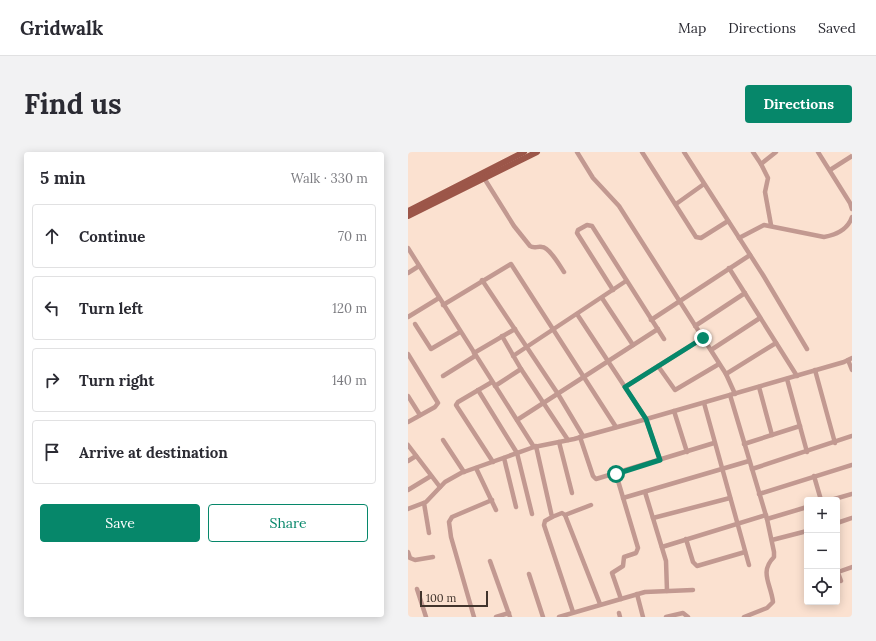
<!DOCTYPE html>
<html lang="en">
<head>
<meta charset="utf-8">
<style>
  body { margin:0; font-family:Lora,serif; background:#f2f2f3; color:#2b2b33 }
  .controls { position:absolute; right:12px; bottom:12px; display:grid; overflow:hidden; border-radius:4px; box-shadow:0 2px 10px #0003 }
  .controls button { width:36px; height:36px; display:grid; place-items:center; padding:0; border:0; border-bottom:1px solid #e1e1e2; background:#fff; color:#2b2b33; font:20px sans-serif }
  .scale { position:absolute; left:12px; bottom:10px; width:68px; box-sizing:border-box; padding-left:4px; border:2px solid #41342c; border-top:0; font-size:11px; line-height:14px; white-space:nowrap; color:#41342c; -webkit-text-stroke:3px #fbe1d0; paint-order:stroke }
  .stop { position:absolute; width:12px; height:12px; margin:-9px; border:3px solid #06876a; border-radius:50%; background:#fff }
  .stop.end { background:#06876a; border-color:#fff; box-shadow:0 1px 4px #0008 }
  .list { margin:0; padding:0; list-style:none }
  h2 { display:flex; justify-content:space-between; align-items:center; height:52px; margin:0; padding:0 16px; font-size:17px }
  h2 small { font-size:13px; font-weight:400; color:#7c7c81 }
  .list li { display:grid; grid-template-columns:26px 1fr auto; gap:12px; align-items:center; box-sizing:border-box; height:64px; margin:0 8px 8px; padding:0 8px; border:1px solid #e1e1e2; border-radius:4px }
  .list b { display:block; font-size:15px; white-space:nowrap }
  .list em { font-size:13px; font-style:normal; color:#7c7c81 }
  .actions { display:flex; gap:8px; padding:12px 16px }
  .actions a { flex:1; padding:9px 0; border:1px solid #06876a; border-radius:4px; text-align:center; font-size:14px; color:#06876a }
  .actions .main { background:#06876a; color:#fff }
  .icon { flex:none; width:22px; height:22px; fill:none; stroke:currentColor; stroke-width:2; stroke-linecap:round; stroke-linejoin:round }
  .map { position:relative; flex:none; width:444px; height:465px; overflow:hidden; border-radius:4px }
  header { display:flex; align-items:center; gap:24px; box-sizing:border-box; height:56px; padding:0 20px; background:#fff; border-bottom:1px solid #e1e1e2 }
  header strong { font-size:19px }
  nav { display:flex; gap:22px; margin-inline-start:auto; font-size:14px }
  .intro { display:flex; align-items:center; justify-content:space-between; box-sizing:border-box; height:96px; padding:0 24px }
  h1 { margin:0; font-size:28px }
  .button { padding:10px 18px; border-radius:4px; background:#06876a; color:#fff; font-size:14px; font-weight:700 }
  main { display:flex; gap:24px; padding:0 24px }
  aside { flex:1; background:#fff; border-radius:4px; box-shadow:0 2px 10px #0003 }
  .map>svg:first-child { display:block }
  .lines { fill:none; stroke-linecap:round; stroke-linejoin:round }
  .minor { stroke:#c29991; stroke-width:4.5 }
  .major { stroke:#9c5649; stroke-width:6 }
  .route { stroke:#06876a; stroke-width:5 }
</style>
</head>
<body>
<header>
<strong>Gridwalk</strong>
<nav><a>Map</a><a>Directions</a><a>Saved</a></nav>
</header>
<div class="intro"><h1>Find us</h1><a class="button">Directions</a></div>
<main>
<aside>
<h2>5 min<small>Walk · 330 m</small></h2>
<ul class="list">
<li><svg class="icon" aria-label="ahead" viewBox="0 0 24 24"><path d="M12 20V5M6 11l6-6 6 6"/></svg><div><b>Continue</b></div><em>70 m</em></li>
<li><svg class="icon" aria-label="left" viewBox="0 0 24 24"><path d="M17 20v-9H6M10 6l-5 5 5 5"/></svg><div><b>Turn left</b></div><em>120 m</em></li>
<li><svg class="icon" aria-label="right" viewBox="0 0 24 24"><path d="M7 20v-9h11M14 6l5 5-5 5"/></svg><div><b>Turn right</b></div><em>140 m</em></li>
<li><svg class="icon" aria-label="arrive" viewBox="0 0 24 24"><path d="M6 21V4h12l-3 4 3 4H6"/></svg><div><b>Arrive at destination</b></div></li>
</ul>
<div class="actions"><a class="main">Save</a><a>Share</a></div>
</aside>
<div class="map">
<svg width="444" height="465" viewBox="0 0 444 465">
  <rect width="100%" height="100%" fill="#fbe1d0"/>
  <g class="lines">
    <g class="minor">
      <path d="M169,0L185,26L211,54L318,222L327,242"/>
      <path d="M234,0L288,85L293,86L320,69"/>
      <path d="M276,0L355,123L399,197"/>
      <path d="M345,0L353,12L368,0"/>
      <path d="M410,0L442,51L444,57"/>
      <path d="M353,12L360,26L357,40L363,73"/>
      <path d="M422,18L444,4"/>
      <path d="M76,26L106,74L122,94C126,97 129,94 134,95C141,95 152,114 156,120"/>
      <path d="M268,52L296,32"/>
      <path d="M331,86L356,73L416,85C428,83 440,77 444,65"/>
      <path d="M0,96L126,295"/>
      <path d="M321,116L389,224"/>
      <path d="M0,121L11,114"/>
      <path d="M74,128L150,242L175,284"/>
      <path d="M205,138L169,81L170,78L179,73L184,74L256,187"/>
      <path d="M194,146L225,193"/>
      <path d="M35,153L103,112L208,275"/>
      <path d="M169,162L238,267L252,308"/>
      <path d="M0,165L31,146"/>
      <path d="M243,168L342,103"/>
      <path d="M7,172L23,197L52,180"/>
      <path d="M287,174L337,141"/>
      <path d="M94,184L113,217L160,288"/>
      <path d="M303,198L352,166"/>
      <path d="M66,201L107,177"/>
      <path d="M0,202L30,251L27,255L0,270"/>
      <path d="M105,204L218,129"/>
      <path d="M440,208L444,218"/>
      <path d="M250,214L267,238L311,212"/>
      <path d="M407,218L427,291"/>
      <path d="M318,222L368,191"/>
      <path d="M35,224L67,204"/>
      <path d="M379,227L399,300"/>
      <path d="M84,230L50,250L48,253L85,310"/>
      <path d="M87,234L113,217"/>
      <path d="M217,235L295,186"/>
      <path d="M351,235L364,283"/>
      <path d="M70,238L109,301L124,362"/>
      <path d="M322,243L359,367L366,400V405C351,420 363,432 365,450L359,456L336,465"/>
      <path d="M0,244L12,263"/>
      <path d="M296,251L341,413"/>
      <path d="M266,259L279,300"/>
      <path d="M109,268L250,177"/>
      <path d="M172,285L185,324L188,327L306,291"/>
      <path d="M35,288L56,320"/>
      <path d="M151,290L164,341"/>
      <path d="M336,292L392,274"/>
      <path d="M0,293L32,335"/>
      <path d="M128,294L144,365L137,369L136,373L165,460"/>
      <path d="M96,306L108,355"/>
      <path d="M0,309L8,304"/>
      <path d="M68,316L88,358"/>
      <path d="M344,317L444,284"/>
      <path d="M208,322L230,396L228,401L216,405L215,414L204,421L213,447"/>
      <path d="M406,324L413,348"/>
      <path d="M0,338L23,324"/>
      <path d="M237,340L258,409L259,439"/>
      <path d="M351,342L444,313"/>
      <path d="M215,346L341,309"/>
      <path d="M423,348L444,342"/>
      <path d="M16,351L21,381"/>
      <path d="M0,357L18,350L37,330L53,321L126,295L166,287L235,268L436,210L444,206"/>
      <path d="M157,363L192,452"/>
      <path d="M144,365L154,361L157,363L183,353"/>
      <path d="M245,366L322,346"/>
      <path d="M359,367L399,355"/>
      <path d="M429,371L444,366"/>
      <path d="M278,387L285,410L289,414L337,400"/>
      <path d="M364,388L399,379"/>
      <path d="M254,395L358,363"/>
      <path d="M0,400L2,406L7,408L25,405"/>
      <path d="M82,409L102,465"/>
      <path d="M429,418L433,429"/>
      <path d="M430,420L444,415"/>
      <path d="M121,422L135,465"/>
      <path d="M9,437L18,465"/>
      <path d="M229,442L235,465"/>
      <path d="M211,461L212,465"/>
      <path d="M66,465L43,385L41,370L44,365L84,348"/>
      <path d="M88,465L101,461"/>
      <path d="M151,465L237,440L285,438"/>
      <path d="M258,465L275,461L280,465"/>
    </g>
    <g class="major">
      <path d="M0,59L116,0"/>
      <path d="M0,64L129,0"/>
    </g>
  </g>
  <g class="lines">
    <path class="route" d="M208,322L252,308L238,267L217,235L295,186"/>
  </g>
</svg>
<div class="controls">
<button>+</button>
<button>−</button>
<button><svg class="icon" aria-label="locate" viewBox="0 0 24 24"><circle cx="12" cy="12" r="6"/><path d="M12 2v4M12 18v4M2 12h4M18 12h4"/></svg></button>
</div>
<div class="scale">100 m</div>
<div class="stop" style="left:208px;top:322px"></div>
<div class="stop end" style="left:295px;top:186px"></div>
</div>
</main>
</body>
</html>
